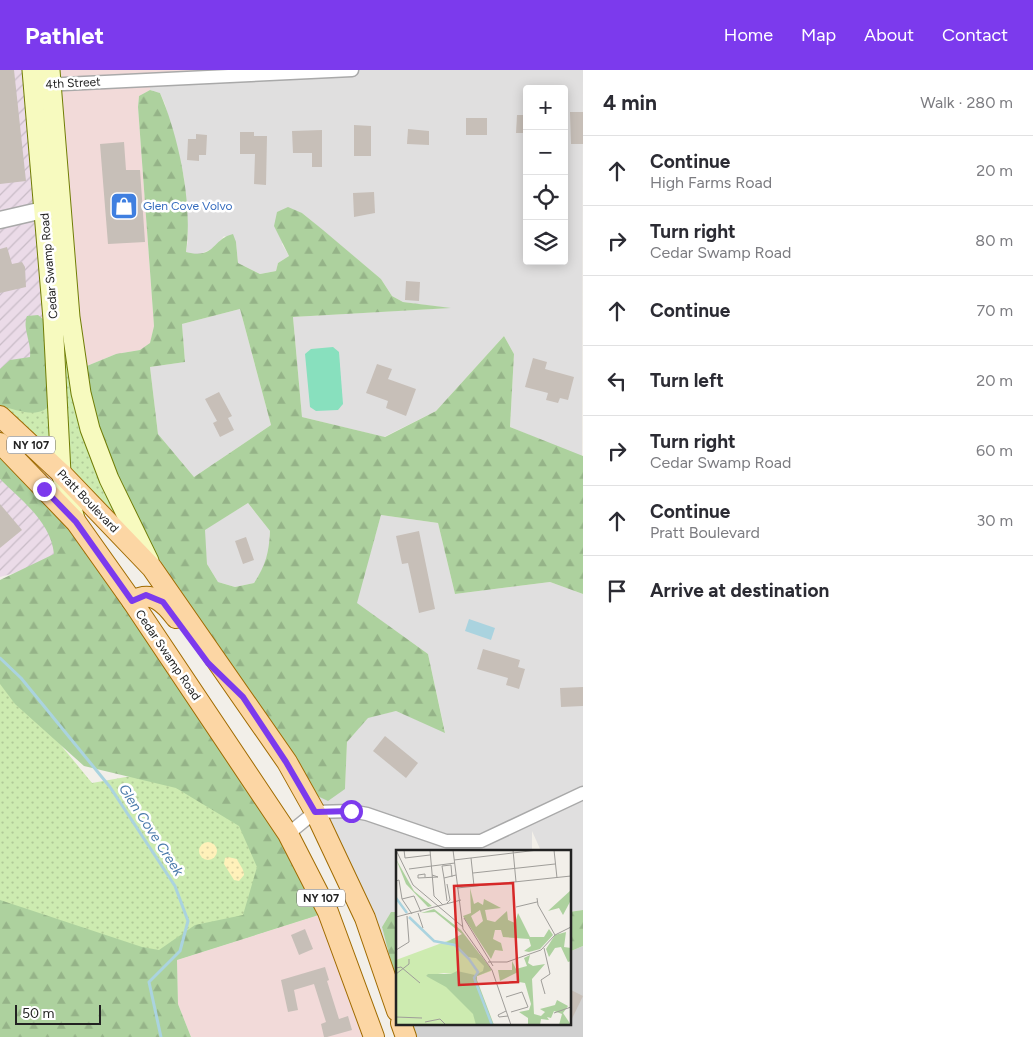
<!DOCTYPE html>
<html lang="en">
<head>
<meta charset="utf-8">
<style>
  body { margin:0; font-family:Figtree,sans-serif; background:#f7f7f7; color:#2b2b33 }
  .controls { position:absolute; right:15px; top:15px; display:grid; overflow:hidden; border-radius:5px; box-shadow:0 2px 12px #0003 }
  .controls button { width:45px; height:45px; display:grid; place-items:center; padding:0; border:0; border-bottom:1px solid #e1e1e2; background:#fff; color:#2b2b33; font:25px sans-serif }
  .scale { position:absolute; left:15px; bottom:12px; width:86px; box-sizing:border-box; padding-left:5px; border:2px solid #222; border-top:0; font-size:14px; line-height:18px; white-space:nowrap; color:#222; -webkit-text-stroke:4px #fff; paint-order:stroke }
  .stop { position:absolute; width:15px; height:15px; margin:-11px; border:4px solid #7c3aed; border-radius:50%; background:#fff }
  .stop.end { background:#7c3aed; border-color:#fff; box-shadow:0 1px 5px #0008 }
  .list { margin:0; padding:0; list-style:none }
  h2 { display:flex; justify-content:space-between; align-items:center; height:65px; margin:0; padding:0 20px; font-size:21px }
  h2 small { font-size:16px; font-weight:400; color:#7c7c81 }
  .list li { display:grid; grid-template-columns:32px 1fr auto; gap:15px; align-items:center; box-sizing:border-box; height:70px; padding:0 20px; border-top:1px solid #e1e1e2 }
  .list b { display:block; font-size:19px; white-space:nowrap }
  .list p { margin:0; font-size:16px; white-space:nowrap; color:#7c7c81 }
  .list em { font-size:16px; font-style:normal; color:#7c7c81 }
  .icon { flex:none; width:28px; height:28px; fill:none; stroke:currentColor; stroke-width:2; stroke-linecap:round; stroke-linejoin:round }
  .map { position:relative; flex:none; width:583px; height:967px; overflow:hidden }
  header { display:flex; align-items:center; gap:30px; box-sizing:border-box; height:70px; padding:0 25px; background:#7c3aed; color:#fff }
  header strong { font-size:24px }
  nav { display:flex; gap:28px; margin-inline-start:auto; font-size:18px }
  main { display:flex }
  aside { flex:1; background:#fff }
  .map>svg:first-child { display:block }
  .residential { fill:#e0dfdf; fill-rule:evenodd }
  .commercial { fill:#f2dad9 }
  .industrial { fill:url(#industrial-furrows) }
  .religious { fill:#d0d0d0 }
  .grass { fill:url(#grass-dots) }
  .forest { fill:url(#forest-firs); fill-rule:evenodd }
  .sand { fill:url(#sand-dots) }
  .pitch { fill:#88e0be }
  .water { fill:#aad3df }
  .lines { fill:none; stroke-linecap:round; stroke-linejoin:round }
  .stream { stroke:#aad3df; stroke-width:3 }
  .building { fill:#c7bfb8 }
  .minor-casing { stroke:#a9a9a9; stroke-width:15 }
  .tertiary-casing { stroke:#a9a9a9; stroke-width:19 }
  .secondary-casing { stroke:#707d05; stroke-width:21 }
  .primary-casing { stroke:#a06b00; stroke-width:22 }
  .minor { stroke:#fff; stroke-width:12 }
  .tertiary { stroke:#fff; stroke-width:16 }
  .secondary { stroke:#f7fabf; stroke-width:19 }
  .primary { stroke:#fcd6a4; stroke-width:20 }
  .route { stroke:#7c3aed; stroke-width:6 }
  .labels { text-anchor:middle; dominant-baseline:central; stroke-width:5; stroke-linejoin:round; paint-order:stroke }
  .shield { fill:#fff; stroke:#646464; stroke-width:1 }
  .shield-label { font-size:11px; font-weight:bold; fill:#222 }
  .street-label { font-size:12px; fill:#222; stroke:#fff }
  .shop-label { font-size:12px; fill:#366cbe; stroke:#fff; text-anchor:start }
  .water-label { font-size:14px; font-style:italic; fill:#4a7aab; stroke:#fff }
  .inset-river { fill:none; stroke:#aad3df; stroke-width:2.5 }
  .inset-road { fill:none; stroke:#9f9d99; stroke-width:1 }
  .view { fill:#d62828; fill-opacity:0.15; stroke:#d62828; stroke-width:2.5 }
  .inset-edge { fill:none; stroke:#222; stroke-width:2.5 }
</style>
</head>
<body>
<header>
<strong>Pathlet</strong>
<nav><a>Home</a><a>Map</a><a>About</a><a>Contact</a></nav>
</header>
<main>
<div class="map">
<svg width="583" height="967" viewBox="0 0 583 967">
  <defs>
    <pattern id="industrial-furrows" width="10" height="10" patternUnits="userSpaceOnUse" patternTransform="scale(1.25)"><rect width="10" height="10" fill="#ebdbe8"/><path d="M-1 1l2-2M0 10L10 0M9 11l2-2" fill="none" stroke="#c9bcc7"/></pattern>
    <pattern id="grass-dots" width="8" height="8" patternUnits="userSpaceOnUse" patternTransform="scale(1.25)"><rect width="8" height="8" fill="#cdebb0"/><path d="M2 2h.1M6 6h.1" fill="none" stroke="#b0c997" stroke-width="1.8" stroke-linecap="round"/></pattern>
    <pattern id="forest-firs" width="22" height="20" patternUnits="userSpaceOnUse" patternTransform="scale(1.25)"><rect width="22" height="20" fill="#add19e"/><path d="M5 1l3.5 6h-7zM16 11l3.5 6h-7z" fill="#95b388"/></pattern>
    <pattern id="sand-dots" width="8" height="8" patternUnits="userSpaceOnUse" patternTransform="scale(1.25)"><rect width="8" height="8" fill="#fff1ba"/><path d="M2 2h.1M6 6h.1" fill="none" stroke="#dacea0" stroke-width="1.8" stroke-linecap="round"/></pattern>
  </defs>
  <rect width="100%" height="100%" fill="#f2efe9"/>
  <g class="residential">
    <path d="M197,0H583L582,387L510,357L514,284L504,266L436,341L384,367L302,347L293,247L447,238L403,232L392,226L381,209L302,143L282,174L289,186L278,193L276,201L260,204L238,193L236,172L224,166L214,178L198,185L186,182L188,170L184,107L165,34L160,23L150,20V9L198,6ZM527,19H564V191H527Z"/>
    <path d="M240,239L271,355L194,407L158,364L150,297L185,292L182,254Z"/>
    <path d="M248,433L270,461L268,487L264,498L254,513L235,517L218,512L207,494L204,460Z"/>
    <path d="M381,445L438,453L455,524L550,512L583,524V840L569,842V781H541L532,761V781H397V842H391L382,857L395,905L311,723L345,719L347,672L368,647L396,641L445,662L428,584L356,533Z"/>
  </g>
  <g class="commercial">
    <path d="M0,0H197L198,7L150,9V20L139,26L138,37L154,256L150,274L140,280L116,284L77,300Z"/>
    <path d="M328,842L377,967H191L178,934L177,890Z"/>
  </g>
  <path class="industrial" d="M0,0H28L65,489L0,507Z"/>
  <path class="religious" d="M583,876V967H407L403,953H569V882Z"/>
  <g class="grass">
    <path d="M61,236L154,498L0,346V336L8,337Z"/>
    <path d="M0,601L92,713L228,689L315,846L157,896L0,831Z"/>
  </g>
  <g class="forest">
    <path d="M150,20L160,23C179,67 193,134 186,182C215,190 212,169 233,164L236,172L238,193L260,204L276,201L278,193L289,186L274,156L277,142L288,137L302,143L323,160L381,209L392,226L403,232L451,238L293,247L302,347L385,367L436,341L504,266L514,284L510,357L583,386V524L550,512L455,524L438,453L381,445L357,533L428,584L445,663L396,641L368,648L347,672L345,719L328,731L311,723L154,498L110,409L77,300L116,284L140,280L150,273L154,256L138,37L139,26ZM240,239L271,355L194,407L158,364L150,297L185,292L182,254ZM248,433L270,461C269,482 266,495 254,513L235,517L218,512L207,494L205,460Z"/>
    <path d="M38,245L44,250L53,331C41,351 19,340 0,336V299L10,290L30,287C32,273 22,258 27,246Z"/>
    <path d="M0,387L46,432L110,509L328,842L177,890L178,934L191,967H0V830L142,877L159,880L195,855L243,845L257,797L239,756L176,718L84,696L15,634L0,614V510L54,484C51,452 21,430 0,409Z"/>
    <path d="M583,840V876L569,882V842Z"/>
    <path d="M391,842H397V915L382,857Z"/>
  </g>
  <g class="sand">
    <circle cx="208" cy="781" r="9"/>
    <path d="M228,787L237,789C239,794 244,799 244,805L239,811L234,810L224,794L225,788Z"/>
  </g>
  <path class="pitch" d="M333,277L339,282L343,334L338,340L316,341L310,337L305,284L311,279Z"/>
  <path class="water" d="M469,549L495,558L491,570L465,561Z"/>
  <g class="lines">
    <path class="stream" d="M0,588L21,608L110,717L175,816L188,851L180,881L149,912L161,967"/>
  </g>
  <g class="building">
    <path d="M0,0H14L26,111L0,114Z"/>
    <path d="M570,42H583V74H571Z"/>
    <path d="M517,45H527V63H516Z"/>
    <rect x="466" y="48" width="21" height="17"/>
    <path d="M354,55L371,56V86H354Z"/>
    <path d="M408,59L429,61V75L407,74Z"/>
    <path d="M322,60V97H312V83H293L292,61Z"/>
    <path d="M240,62H254V66H267L266,115L254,114L255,84H240Z"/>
    <path d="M196,64L207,65L206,85H199V91L187,90L188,69H196Z"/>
    <path d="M124,72L126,100H140L145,172L108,174L100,74Z"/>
    <path d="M374,122L375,143L354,147L353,123Z"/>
    <path d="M7,177L12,194L22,192L25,197L26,217L0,223V179Z"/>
    <path d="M406,211L420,212L419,231L405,230Z"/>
    <path d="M533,288L547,292L545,299L574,307L568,330L560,328L558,333L546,330L548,323L525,317Z"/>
    <path d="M377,294L392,299L388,309L416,319L406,346L386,338L388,331L366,323Z"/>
    <path d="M219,322L232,346L228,348L234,360L220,367L213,353L217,351L205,329Z"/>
    <path d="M0,434L22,460L0,478Z"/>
    <path d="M419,461L435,539L419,543L408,493L402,494L396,466Z"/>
    <path d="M246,467L254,490L243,494L235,471Z"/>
    <path d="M483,579L520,590L518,597L525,599L519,619L506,615L508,608L477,599Z"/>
    <path d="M583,617V636L561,637L560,618Z"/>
    <path d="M385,666L418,693L406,708L373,681Z"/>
    <path d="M305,859L313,879L299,885L291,865Z"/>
    <path d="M325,897L329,910L327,911L339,949L348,946L352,960L327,967H324L321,954L326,952L314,914L294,920L298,940L288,942L281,910Z"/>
    <path d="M569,919L583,926L569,955Z"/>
  </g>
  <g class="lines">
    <g class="minor-casing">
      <g id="minor">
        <path d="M43,15L352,0"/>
        <path d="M288,764L315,742L351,741L367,744L446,771H481L583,723"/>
      </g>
    </g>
    <g class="tertiary-casing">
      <path id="tertiary" d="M0,150L56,137"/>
    </g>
    <g class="secondary-casing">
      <g id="secondary">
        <path d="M32,0L53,249L61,403L76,452"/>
        <path d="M50,0L70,247L81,323L90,359L109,409L149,491"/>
      </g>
    </g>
    <g class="primary-casing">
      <g id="primary">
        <path d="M0,346L61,403L152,498L287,692L315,742L365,848L397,941"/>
        <path d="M0,373L76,452L132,531L288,764L328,842L374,967"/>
        <path d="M132,531C152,520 164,532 176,548"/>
        <path d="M401,953L406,967"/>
      </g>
    </g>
    <use href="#minor" class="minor"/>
    <use href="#tertiary" class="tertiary"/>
    <use href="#secondary" class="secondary"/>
    <use href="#primary" class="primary"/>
  </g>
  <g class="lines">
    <path class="route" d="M44,419L76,452L132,531L146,525L163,532L208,593L243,627L286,692L315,742L351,741"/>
  </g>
  <defs>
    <g id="shop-square" transform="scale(1.4375)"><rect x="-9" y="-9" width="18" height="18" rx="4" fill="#3f7fe0" stroke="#fff"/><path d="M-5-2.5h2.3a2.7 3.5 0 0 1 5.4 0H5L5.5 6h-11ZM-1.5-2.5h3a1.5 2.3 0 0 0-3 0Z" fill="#fff"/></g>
  </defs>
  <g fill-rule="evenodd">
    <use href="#shop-square" x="124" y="136"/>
  </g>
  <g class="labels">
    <g class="shield">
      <rect x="7" y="366.5" width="48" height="17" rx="4"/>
      <rect x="297" y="819.5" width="48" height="17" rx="4"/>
    </g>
    <g class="shield-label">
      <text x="31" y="375">NY 107</text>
      <text x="321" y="828">NY 107</text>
    </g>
    <g class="street-label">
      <text transform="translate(73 13) rotate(-3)">4th Street</text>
      <text transform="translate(49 196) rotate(-95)">Cedar Swamp Road</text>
      <text transform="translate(88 431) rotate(46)">Pratt Boulevard</text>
      <text transform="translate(168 585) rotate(56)">Cedar Swamp Road</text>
    </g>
    <g class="shop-label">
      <text x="143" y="136">Glen Cove Volvo</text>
    </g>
    <g class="water-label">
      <text transform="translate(151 760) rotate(57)">Glen Cove Creek</text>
    </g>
  </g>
  <g transform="translate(396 780)">
    <rect width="175" height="175" fill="#f2efe9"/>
    <path d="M62,87L56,92L71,108L85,105L95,121L79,127L48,123L30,126L52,135L78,162L83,175H0V110Z" fill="#cdebb0"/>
    <path d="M0,9L18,41L36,56L32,57L10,34ZM74,38L78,54L82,52L87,55L88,49L105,58L89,60L91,70L99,72L111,61L112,70L119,73L122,63L134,87H148L153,79L157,85L144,99L133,102L128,101L135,96L133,89L107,87L105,80H99L97,89L105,93L107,101L99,100L95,109L67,66L75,63ZM84,60L87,71L80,77L75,66ZM175,40V50L167,65L163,58L152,61ZM38,59L65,80L96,120L81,126V130L98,175H80L77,164L50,137L30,126L32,124H55L61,121L79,125L87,121L88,116L80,108L70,107L56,93L47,94L66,84L39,62L25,63ZM170,82L168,97L175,98V111L172,112L165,97L159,98L153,107L150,99L159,85ZM134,105L132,113L137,116L149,114L136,129L138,164L145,166L149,162L144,159L159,155L161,150L172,156L167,163L175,175H163L166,164L158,161L155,168L151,167L153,170L145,169L144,175H132V168L123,162L133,160L135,154L129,133L123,132L122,122L104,131L102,120H116V111L120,119L131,116L128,108Z" fill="#add19e" fill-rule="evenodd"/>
    <path class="inset-river" d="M0,48L11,63M13,67L38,91L59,95L73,109L82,122L78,128L96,175"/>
    <path class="inset-road" d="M0,0L17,35L67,77M8,0L9,8L34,5M34,0L38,46L47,55M57,0L67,79L96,120L115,175M117,0L120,32M158,0L161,28M75,8L78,36M58,10L142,0M13,19L59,13M77,23L159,14M29,27V24L22,25V28L42,27L36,25M48,28L46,16L55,15L56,27M0,31L3,30L6,49M51,34L54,50L51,53M61,38L175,26M141,48L142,55L159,85M51,51L48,28L60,25M120,57L141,52M22,63L27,78M16,64L6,49L18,46L25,62M0,67L65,50M68,68L97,116M148,98L154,124L145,130L149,144M0,100L13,92L11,66M92,112H111L145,100L159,85L175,77M0,118L5,117L24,133M0,124L13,114V109M110,147L126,142L132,157L115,162M110,161L102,165L103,167L112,166M158,163L175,157M0,167L26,168M29,172L44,169L50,175"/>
    <path class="view" d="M117,33L122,132L63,135L58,36Z"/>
    <rect width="175" height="175" class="inset-edge"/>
  </g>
</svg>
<div class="controls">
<button>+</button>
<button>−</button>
<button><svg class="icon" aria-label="locate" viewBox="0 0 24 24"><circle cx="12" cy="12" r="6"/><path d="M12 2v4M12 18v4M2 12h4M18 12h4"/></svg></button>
<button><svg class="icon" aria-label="layers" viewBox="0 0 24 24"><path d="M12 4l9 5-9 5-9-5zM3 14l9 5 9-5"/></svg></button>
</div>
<div class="scale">50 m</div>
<div class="stop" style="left:351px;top:741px"></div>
<div class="stop end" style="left:44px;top:419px"></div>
</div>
<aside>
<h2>4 min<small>Walk · 280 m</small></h2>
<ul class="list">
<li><svg class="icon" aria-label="ahead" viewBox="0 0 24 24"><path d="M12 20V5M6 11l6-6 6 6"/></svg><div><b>Continue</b><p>High Farms Road</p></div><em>20 m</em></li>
<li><svg class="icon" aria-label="right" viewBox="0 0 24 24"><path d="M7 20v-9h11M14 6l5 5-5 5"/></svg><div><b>Turn right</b><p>Cedar Swamp Road</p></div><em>80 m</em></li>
<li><svg class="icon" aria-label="ahead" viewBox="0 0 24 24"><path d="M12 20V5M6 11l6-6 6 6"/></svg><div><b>Continue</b></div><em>70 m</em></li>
<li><svg class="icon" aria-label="left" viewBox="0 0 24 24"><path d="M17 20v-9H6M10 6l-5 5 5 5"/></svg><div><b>Turn left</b></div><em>20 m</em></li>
<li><svg class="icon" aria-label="right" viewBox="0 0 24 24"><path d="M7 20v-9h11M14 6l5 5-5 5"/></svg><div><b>Turn right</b><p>Cedar Swamp Road</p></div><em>60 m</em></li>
<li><svg class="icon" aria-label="ahead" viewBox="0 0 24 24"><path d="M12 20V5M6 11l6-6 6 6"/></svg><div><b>Continue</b><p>Pratt Boulevard</p></div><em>30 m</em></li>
<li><svg class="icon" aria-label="arrive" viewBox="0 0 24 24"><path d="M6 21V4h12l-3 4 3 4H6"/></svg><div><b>Arrive at destination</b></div></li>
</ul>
</aside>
</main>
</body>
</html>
